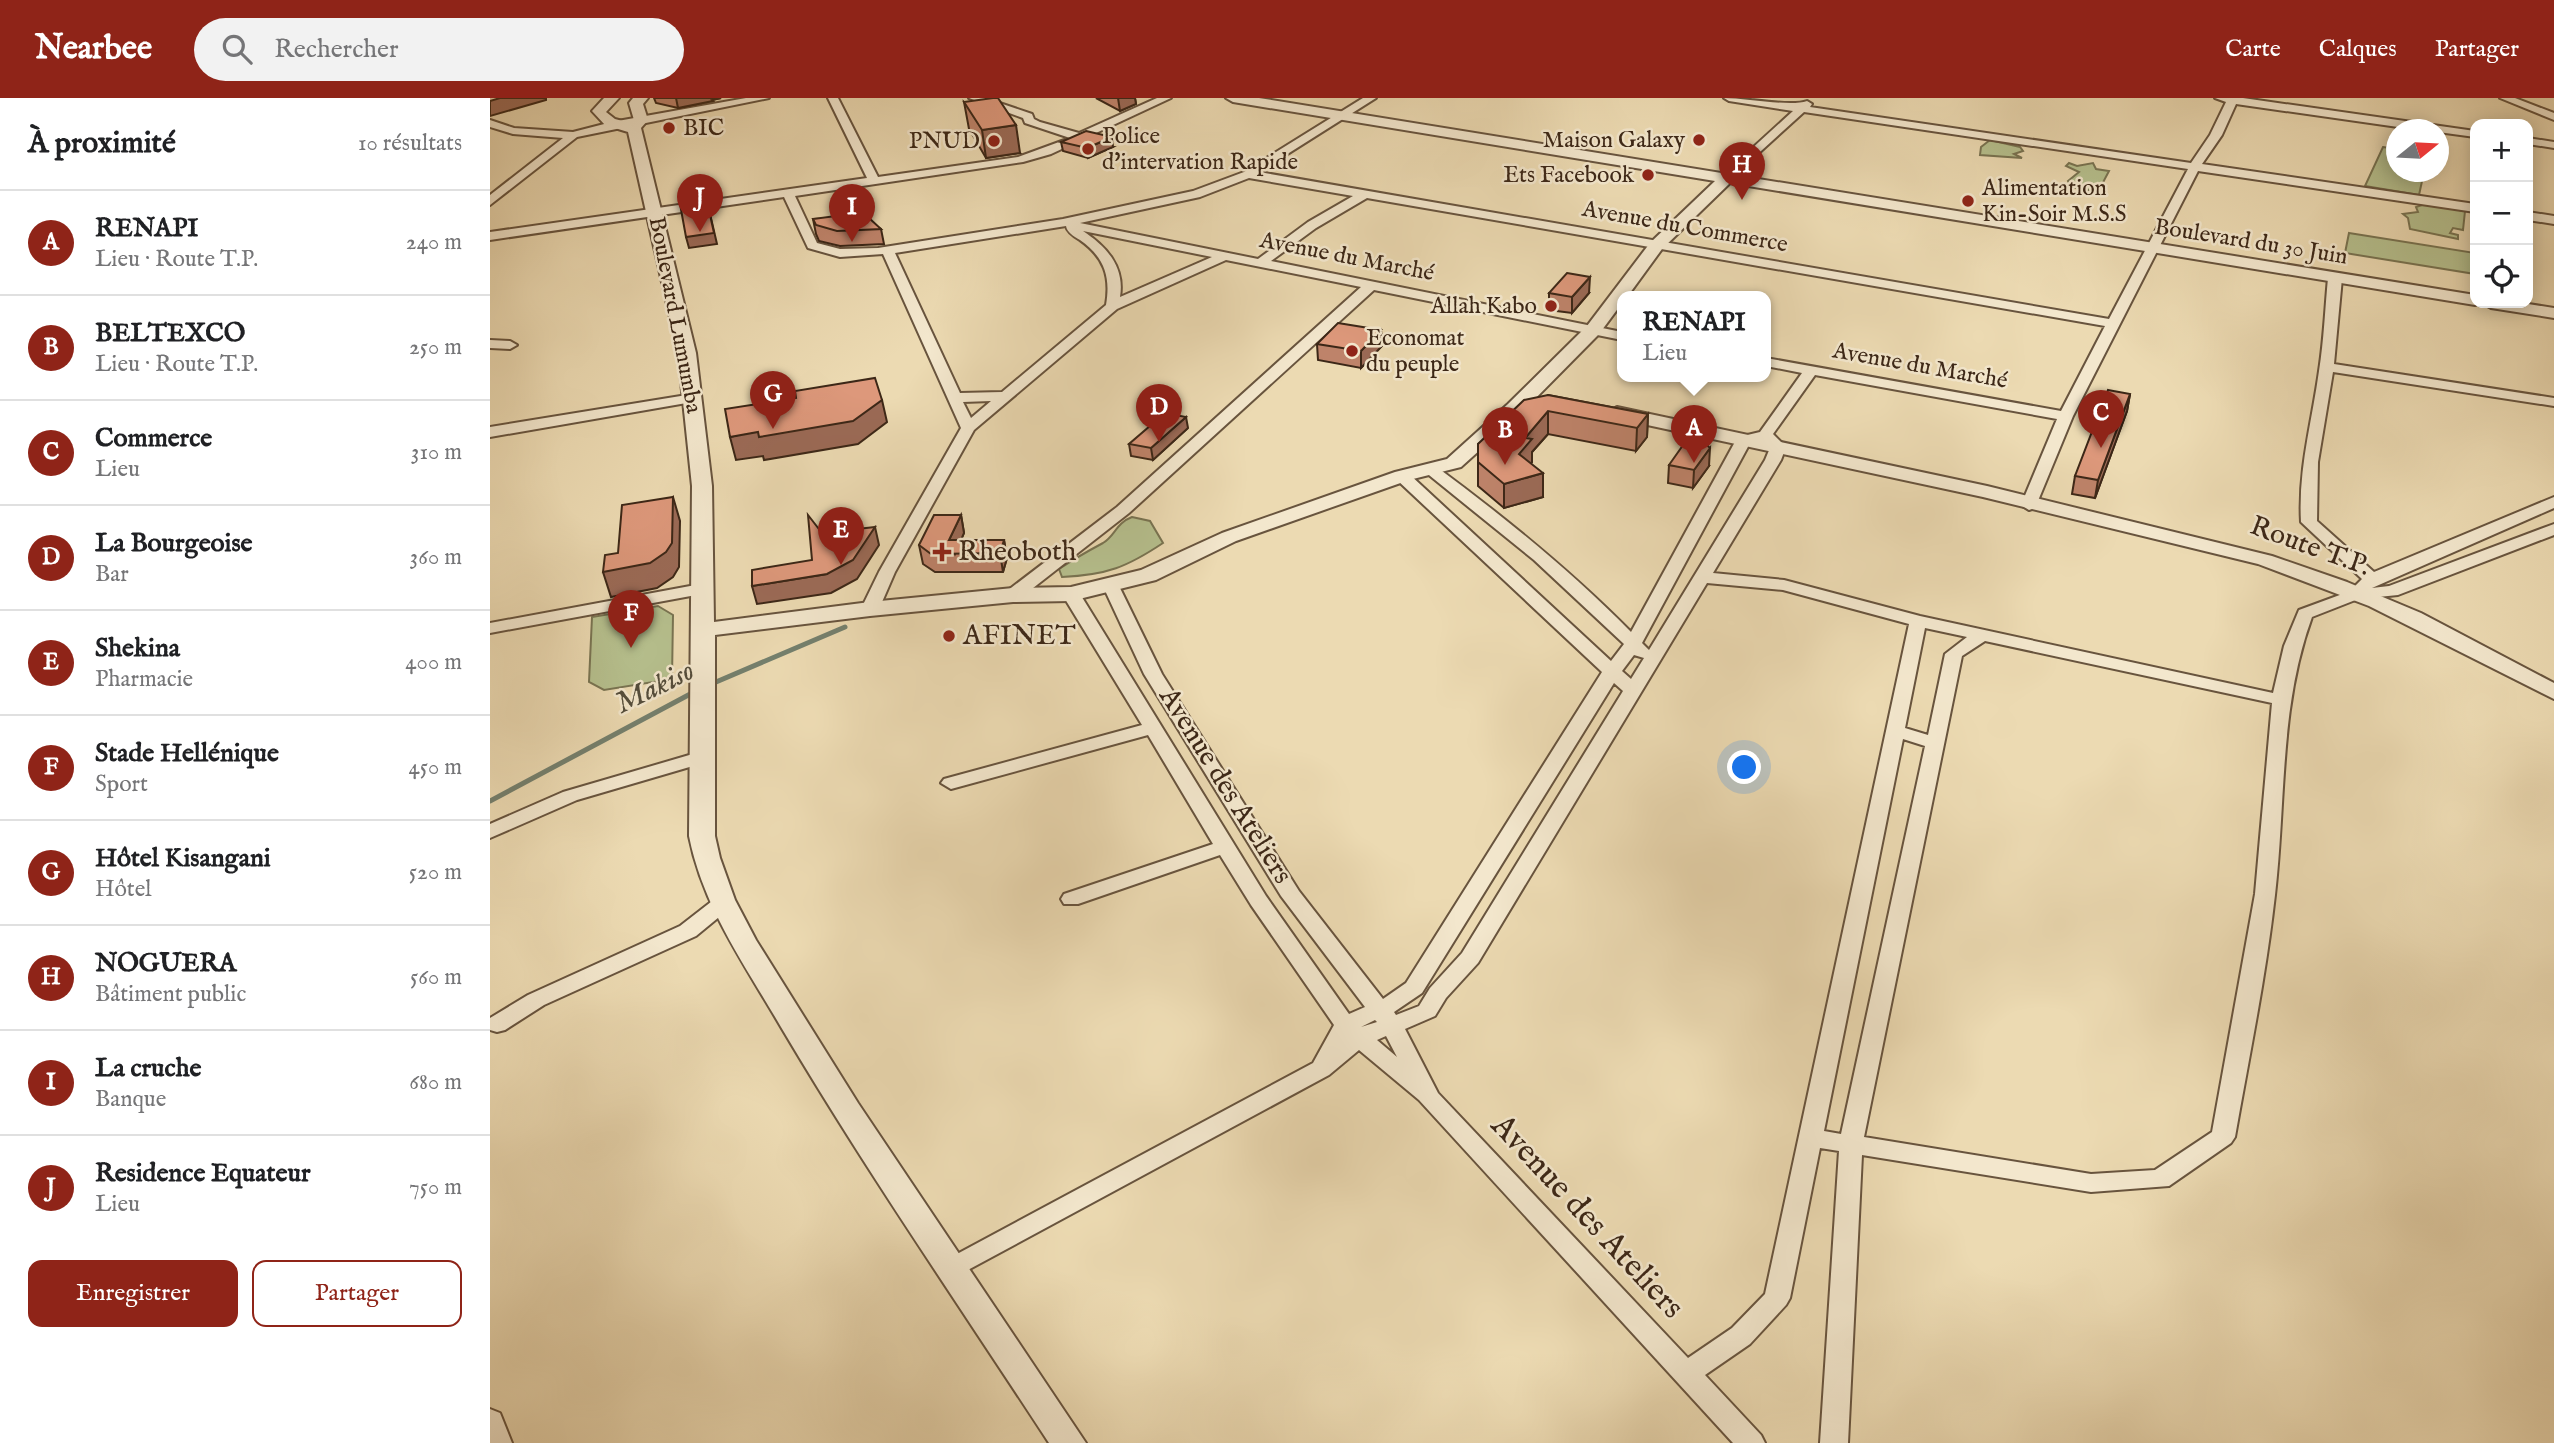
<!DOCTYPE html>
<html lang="fr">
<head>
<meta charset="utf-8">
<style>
  body { margin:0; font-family:"IM FELL English",serif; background:#f2f2f2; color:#202124 }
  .controls { position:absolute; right:21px; top:21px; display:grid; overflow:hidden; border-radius:14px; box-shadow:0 4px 18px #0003 }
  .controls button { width:63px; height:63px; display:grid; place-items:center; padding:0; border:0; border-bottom:2px solid #e0e0e0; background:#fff; color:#202124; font:35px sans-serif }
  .compass { position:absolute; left:1896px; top:21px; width:63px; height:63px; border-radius:50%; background:#fff; box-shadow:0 4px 18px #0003; rotate:72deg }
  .you { position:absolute; left:1255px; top:670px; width:24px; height:24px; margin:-18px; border:5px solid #fff; border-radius:50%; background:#1a73e8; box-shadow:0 0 0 10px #1a73e833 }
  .badge { display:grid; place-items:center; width:46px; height:46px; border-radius:50%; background:#8f2418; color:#fff; font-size:23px; font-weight:700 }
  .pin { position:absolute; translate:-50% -58px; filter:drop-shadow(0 2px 4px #0008) }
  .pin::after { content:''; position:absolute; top:37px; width:24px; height:21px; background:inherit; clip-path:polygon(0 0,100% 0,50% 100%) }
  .popup { position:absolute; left:1127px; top:193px; width:154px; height:91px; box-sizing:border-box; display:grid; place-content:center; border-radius:14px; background:#fff; filter:drop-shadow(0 2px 5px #0005); font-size:23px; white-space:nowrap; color:#757577 }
  .popup b { font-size:26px; color:#202124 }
  .popup::after { content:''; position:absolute; left:50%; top:100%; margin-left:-14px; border:14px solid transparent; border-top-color:#fff }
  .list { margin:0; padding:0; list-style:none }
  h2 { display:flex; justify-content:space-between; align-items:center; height:91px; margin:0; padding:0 28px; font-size:30px }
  h2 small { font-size:23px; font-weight:400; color:#757577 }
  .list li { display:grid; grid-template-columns:46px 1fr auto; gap:21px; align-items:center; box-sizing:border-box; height:105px; padding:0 28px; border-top:2px solid #e0e0e0 }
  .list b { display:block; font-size:26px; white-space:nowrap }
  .list p { margin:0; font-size:23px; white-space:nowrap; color:#757577 }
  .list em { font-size:23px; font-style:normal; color:#757577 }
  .actions { display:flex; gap:14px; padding:21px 28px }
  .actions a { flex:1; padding:16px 0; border:2px solid #8f2418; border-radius:14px; text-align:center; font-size:24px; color:#8f2418 }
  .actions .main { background:#8f2418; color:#fff }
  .icon { flex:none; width:38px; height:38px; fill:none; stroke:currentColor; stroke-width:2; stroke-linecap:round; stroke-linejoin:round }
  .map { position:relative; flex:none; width:2064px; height:1345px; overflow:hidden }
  header { display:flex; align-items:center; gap:42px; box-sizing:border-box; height:98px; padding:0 35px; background:#8f2418; color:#fff }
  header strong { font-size:33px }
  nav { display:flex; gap:38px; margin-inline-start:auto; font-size:24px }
  .search { width:490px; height:63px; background:#f2f2f2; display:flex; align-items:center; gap:18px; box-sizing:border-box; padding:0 24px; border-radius:38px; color:#757577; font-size:26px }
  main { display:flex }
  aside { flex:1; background:#fff }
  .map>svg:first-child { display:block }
  .green { fill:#b6c08e; stroke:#797452; stroke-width:2 }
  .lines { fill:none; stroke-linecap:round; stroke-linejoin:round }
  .stream { stroke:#74806e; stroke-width:5 }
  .minor-casing { stroke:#68543e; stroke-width:4 }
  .tertiary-casing { stroke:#68543e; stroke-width:4 }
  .minor { fill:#f3e7cd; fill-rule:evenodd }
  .tertiary { fill:#f3e7cd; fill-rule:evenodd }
  .wall { fill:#be836a; stroke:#3c2717; stroke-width:2 }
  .shaded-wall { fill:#9b6a56; stroke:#3c2717; stroke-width:2 }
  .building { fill:#dd987b; stroke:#3c2717; stroke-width:2 }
  .poi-dot { fill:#8f2418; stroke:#f3e7cd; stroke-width:2.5 }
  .labels { text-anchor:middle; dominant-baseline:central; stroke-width:5; stroke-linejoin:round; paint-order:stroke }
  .far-poi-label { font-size:23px; fill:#3c2717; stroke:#f3e7cd; text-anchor:start }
  .far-street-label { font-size:23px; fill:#3c2717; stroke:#f3e7cd }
  .street-label { font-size:28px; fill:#3c2717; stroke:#f3e7cd }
  .poi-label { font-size:28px; fill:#3c2717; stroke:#f3e7cd; text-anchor:start }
  .water-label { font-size:30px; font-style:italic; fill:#534c3b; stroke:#f3e7cd }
  .near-street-label { font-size:33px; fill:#3c2717; stroke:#f3e7cd }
</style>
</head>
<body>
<header>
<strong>Nearbee</strong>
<div class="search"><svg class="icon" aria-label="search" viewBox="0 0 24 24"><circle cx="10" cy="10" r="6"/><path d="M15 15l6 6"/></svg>Rechercher</div>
<nav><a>Carte</a><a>Calques</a><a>Partager</a></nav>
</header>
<main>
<aside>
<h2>À proximité<small>10 résultats</small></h2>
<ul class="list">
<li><span class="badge">A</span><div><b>RENAPI</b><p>Lieu · Route T.P.</p></div><em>240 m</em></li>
<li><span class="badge">B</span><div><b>BELTEXCO</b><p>Lieu · Route T.P.</p></div><em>250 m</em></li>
<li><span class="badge">C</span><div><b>Commerce</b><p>Lieu</p></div><em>310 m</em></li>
<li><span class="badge">D</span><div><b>La Bourgeoise</b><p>Bar</p></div><em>360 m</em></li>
<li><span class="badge">E</span><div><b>Shekina</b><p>Pharmacie</p></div><em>400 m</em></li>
<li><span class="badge">F</span><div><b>Stade Hellénique</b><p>Sport</p></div><em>450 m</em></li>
<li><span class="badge">G</span><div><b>Hôtel Kisangani</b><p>Hôtel</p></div><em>520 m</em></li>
<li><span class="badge">H</span><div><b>NOGUERA</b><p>Bâtiment public</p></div><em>560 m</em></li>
<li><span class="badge">I</span><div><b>La cruche</b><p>Banque</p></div><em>680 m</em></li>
<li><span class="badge">J</span><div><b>Residence Equateur</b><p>Lieu</p></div><em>750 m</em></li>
</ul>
<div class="actions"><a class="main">Enregistrer</a><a>Partager</a></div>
</aside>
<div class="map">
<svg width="2064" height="1345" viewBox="0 0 2064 1345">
  <rect width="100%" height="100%" fill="#ecdab2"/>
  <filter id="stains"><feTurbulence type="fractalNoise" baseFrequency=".00286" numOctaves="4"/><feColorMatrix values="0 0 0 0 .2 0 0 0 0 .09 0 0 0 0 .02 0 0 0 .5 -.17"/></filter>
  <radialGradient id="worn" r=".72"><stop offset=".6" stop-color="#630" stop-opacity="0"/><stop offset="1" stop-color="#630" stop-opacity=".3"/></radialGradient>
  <g class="green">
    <path d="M1500,42L1530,49L1533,53L1524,56L1532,60L1490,57L1491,49Z"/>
    <path d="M1893,49L1906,51V74H1934L1929,97L1875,88Z"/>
    <path d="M1579,65L1587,68L1603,65L1606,71L1619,73L1608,94L1581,89L1578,83L1589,74L1576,68Z"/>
    <path d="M1935,106L1975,113L1973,132L1963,130L1960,135L1968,137V141L1920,131L1918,120L1913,116L1928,114L1926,109Z"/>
    <path d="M1859,135L1985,155V176L1855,155Z"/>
    <path d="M642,419L660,423L673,445C637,469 617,477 572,479L569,471C584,461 598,453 613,445C625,438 626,425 642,419Z"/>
    <path d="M168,508L183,517L182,581L114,592L99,584L102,519Z"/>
  </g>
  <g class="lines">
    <g class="stream">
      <path d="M219,587L355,529"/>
      <path d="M0,703L204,594"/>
    </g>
    <g class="minor-casing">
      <g id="minor">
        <path d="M256,0H279L87,39L0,107V97L73,40L23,36L0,29V22L24,30L83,34L122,24Z"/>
        <path d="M338,0H348L388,79L528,59L580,40L535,25L533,20L479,0H495L542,16L544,21L550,24L589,35L667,0H681L561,56L533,64L305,98L327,145L350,151L388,150L573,121L703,93L754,74L873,0H886L769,74L1619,221L1698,71L1314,14L1238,83L1234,82V76L1303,13L1239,3L1234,0C1256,0 1301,9 1317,3L1322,6L1320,9L1701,65L1720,37L1736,4L1725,0H1753L1985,33V39L1948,34V32H1929L1746,6L1732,37L1712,66L1985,106V114L1708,73L1583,318L1545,410L1539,412L1531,407L1567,321L1325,277L1283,336L1296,349L1291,362L1223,475L1294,482L1430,518L1783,595L1794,548L1809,512L1866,491L1865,488L1872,481L1811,424C1808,371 1822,324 1829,273C1834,242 1835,211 1838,180L1845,176L1852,180L1844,266L2064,300V308L1843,274L1828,364L1827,423L1884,474L2064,399V410L1882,490L1899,488L2064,426V437L1908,497L1868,501L1822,519C1789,609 1796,703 1785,797C1776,878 1759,959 1745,1039L1741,1045L1679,1088L1601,1094L1372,1057L1358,1345H1330L1349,1053L1330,1050L1300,1200L1296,1207L1260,1246L1215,1277L1271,1337L1275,1345H1243L929,1002L869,952L839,977L463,1180L454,1177L450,1170L454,1163L823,965L844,927L761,807L730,757L588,806H574L571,801L574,796L723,746L658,637L461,691L451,685L454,681L652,627L572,496L575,492L581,491L590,496L776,798L859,916L875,909L791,798L654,576L612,486L614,482L620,481L628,486L672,576L809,793L893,901L916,885L1112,574L906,381L904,378L906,375H918L1121,563L1134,546L1044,462L934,373L931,370L934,367H944C1013,418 1080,472 1141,534L1246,342L1249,339L1270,334L1312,275L1276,268V260L1571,313L1615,228L877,100L826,130L781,163L1132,234V242L884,192L639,415L529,501H517L514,497L517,493L627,409L871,189L736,162L627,211L484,332L405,474L389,511L380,516L371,511L389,474L471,330L393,156L350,159L318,150L294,99L0,142V134L377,80ZM759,80L863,98L818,124L768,161L590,125L710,99ZM576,128C577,134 583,138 590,142C614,159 621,178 616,207L512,294L470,295L405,155ZM593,133L722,159L630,199C635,169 617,149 593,133ZM501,303L481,320L473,304ZM1272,342L1280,350L1275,362L1159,552L1152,545L1260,345ZM1217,485L1293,492L1419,526L1275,1196L1242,1230L1198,1260L948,995L915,931L945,918L956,900L988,865ZM1435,530L1477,539L1455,556L1438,637L1415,630ZM1495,543L1782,605L1765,796L1722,1034L1665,1072L1601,1076L1374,1039L1472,558ZM1144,557L1154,560L1141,581L1132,573ZM1124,585L1133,593L972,855L940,890L929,908L906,917L904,914L932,895ZM1413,641L1435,648L1351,1036L1334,1033ZM885,922L887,924L871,929ZM896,938L907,959L887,942Z"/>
        <path d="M2010,0H2025L2064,15V22Z"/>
        <path d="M2038,40L2064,44V50L2038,46Z"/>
        <path d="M2038,114L2064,118V126L2038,122Z"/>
        <path d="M0,242L20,243L27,247L20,251L0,250Z"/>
        <path d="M203,296L208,297L210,300L208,303L0,339V329Z"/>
        <path d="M211,486L219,491L217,495L0,535V525Z"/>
        <path d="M213,653L220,655L223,659L220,663L87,702L0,740V726L73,694Z"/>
        <path d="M233,798L240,800L243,805L240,810L206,838L54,907L15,932L7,934L0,932V920L38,897L190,828L226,800Z"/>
        <path d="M0,1311L10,1315L22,1345H0Z"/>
      </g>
    </g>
    <g class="tertiary-casing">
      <g id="tertiary">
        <path d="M114,0H129L116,14L125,21L140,25L144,22L139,5L143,0H158L153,6L158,22L151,30L206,255L222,388L224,524L380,504L523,490L581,489L651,472L732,435L905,374L957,361L1018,306L1097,228L1160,145L1225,83L743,4L736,0H769L1985,197V205H1992L1985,207L1240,85L1172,151L1137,199H1132V205L1109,236L1032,314L971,369L919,382L746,443L666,482L581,503L523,504L380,518L225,537V738L230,760L245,802L266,842L368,1005L596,1345H559C469,1207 375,1071 291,929C255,867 213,809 199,738L202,388L188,255L138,34L115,27L102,13Z"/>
        <path d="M1992,205H2032L2064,210V220L2001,210Z"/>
        <path d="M1127,309L1497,388L1782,458L1857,484L1931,515L2064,585V601L1879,508L1768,466L1493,399L1120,319L1118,315Z"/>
      </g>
    </g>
    <use href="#minor" class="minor"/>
    <use href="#tertiary" class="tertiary"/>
  </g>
  <g class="wall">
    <path d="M164,0H231L222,2L223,3L188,10L166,5Z"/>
    <path d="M606,0H645L646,6L630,13Z"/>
    <path d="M474,4L530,55L496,60L479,31Z"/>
    <path d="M571,44L623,49L598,60L573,53Z"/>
    <path d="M369,119L391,131L394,146L350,148L329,143L326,136L323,121Z"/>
    <path d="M1059,195H1099L1082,215L1059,212Z"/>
    <path d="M891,232L892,248L871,270L828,262L827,246Z"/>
    <path d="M1640,296L1637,313L1605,400L1582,396L1585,378Z"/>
    <path d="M1058,297L1158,316L1157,339L1146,353L1058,336L1042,354V364L1041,365L1053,399L1014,410L988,388V346Z"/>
    <path d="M698,330L663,362L641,358L639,346Z"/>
    <path d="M1179,367L1219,368L1203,390L1178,385Z"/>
    <path d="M471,417L474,435L471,442H514L517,460L513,474H445L433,466L429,447Z"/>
  </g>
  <g class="shaded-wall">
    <path d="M10,0H56V2L0,18V3Z"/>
    <path d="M186,0H231L222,2L223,3L188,10Z"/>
    <path d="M628,0H645L646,6L630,13Z"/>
    <path d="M526,27L530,55L496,60L492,32Z"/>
    <path d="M622,39L623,49L598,60L597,50Z"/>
    <path d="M217,103L227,146L199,150L196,139Z"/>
    <path d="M1100,179L1099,195L1082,215V199Z"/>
    <path d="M891,232L892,248L871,270V253Z"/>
    <path d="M1640,296L1637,313L1605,400L1608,382Z"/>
    <path d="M392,302L397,324L368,346L274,362L273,358L246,362L240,339Z"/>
    <path d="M1058,313V336L1042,354V364L1029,379V356L1035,340Z"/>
    <path d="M1158,316L1157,339L1146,353L1147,330Z"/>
    <path d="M696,319L698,330L663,362L661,350Z"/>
    <path d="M1220,350L1219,368L1203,390L1204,372Z"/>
    <path d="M1053,375V399L1014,410V386Z"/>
    <path d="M183,399L190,423L189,469L183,479L167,490L121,499L113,474Z"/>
    <path d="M471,417L474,435L465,456L459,442Z"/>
    <path d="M385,429L389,447L367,481L341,495L267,506L262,488L337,476Z"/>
    <path d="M514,442L517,460L513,474L510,455Z"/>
  </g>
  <g class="building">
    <path d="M503,0H508L526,27L492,32L474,4Z"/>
    <path d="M596,33L622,39L597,50L571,44Z"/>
    <path d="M217,103L224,135L196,139L190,106Z"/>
    <path d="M368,115L369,119L379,120L391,131L347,133L326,127L323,121Z"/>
    <path d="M1077,175L1100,179L1082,199L1059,195Z"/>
    <path d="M848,225L891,232L871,253L827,246Z"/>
    <path d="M385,280L392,302L363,323L269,339L268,334L240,339L235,311L306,300L305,293Z"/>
    <path d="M1618,292L1640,296L1608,382L1585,378Z"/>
    <path d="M1058,297L1158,316L1147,330L1058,313L1035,340L1042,341L1029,356L1053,375L1014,386L988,364V346L1034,302Z"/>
    <path d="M675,315L696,319L661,350L639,346Z"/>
    <path d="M1203,333L1220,350L1204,372L1179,367Z"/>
    <path d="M183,399L182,445L176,454L160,465L113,474L115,457L128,455L132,407Z"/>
    <path d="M318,417L332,435L385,429L363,462L337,476L262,488V472L322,462Z"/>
    <path d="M444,417H471L459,442H514L510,455L441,456L429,447Z"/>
  </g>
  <g class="poi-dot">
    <circle cx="179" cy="30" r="7"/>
    <circle cx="1209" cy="42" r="7"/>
    <circle cx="504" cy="43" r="7"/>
    <circle cx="598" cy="51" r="7"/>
    <circle cx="1158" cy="77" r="7"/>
    <circle cx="1478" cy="103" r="7"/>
    <circle cx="1061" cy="208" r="7"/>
    <circle cx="862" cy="253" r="7"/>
    <path d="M448.5 443.5h7v7h7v7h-7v7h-7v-7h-7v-7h7z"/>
    <circle cx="459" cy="538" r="7"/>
  </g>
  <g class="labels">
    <g class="far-poi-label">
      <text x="193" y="30">BIC</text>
      <text x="612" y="38">Police<tspan x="612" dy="26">d'intervation Rapide</tspan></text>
      <text x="1195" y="42" text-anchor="end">Maison Galaxy</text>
      <text x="490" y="43" text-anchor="end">PNUD</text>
      <text x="1144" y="77" text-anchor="end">Ets Facebook</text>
      <text x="1492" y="90">Alimentation<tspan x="1492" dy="26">Kin-Soir M.S.S</tspan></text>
      <text x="1047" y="208" text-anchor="end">Allah Kabo</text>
      <text x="876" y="240">Economat<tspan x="876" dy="26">du peuple</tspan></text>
    </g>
    <g class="far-street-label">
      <text transform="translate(1195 129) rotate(10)">Avenue du Commerce</text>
      <text transform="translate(1761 144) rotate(9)">Boulevard du 30 Juin</text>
      <text transform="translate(857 159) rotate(11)">Avenue du Marché</text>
      <text transform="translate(185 217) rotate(79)">Boulevard Lumumba</text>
      <text transform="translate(1430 268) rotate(10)">Avenue du Marché</text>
    </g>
    <g class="street-label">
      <text transform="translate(1820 449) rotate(20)">Route T.P.</text>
      <text transform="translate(735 688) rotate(58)">Avenue des Ateliers</text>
    </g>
    <g class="poi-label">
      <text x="468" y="454">Rheoboth</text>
      <text x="473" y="538">AFINET</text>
    </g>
    <g class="water-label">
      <text transform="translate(165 590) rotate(-26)">Makiso</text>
    </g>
    <g class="near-street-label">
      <text transform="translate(1097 1119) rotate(47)">Avenue des Ateliers</text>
    </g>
  </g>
  <rect width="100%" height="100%" filter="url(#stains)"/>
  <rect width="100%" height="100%" fill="url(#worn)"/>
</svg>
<div class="controls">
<button>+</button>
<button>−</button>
<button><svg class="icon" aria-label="locate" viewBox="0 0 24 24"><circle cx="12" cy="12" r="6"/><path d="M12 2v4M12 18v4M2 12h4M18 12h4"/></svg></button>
</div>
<svg class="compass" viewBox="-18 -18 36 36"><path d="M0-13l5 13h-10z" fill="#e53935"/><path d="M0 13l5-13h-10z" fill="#757577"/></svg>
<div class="you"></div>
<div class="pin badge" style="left:1204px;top:365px">A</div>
<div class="popup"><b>RENAPI</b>Lieu</div>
<div class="pin badge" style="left:1015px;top:367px">B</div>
<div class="pin badge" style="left:1611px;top:350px">C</div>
<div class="pin badge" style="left:669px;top:344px">D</div>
<div class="pin badge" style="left:351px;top:467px">E</div>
<div class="pin badge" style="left:141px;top:550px">F</div>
<div class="pin badge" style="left:283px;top:331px">G</div>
<div class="pin badge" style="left:1252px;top:102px">H</div>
<div class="pin badge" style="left:362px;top:144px">I</div>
<div class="pin badge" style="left:210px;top:134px">J</div>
</div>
</main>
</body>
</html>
